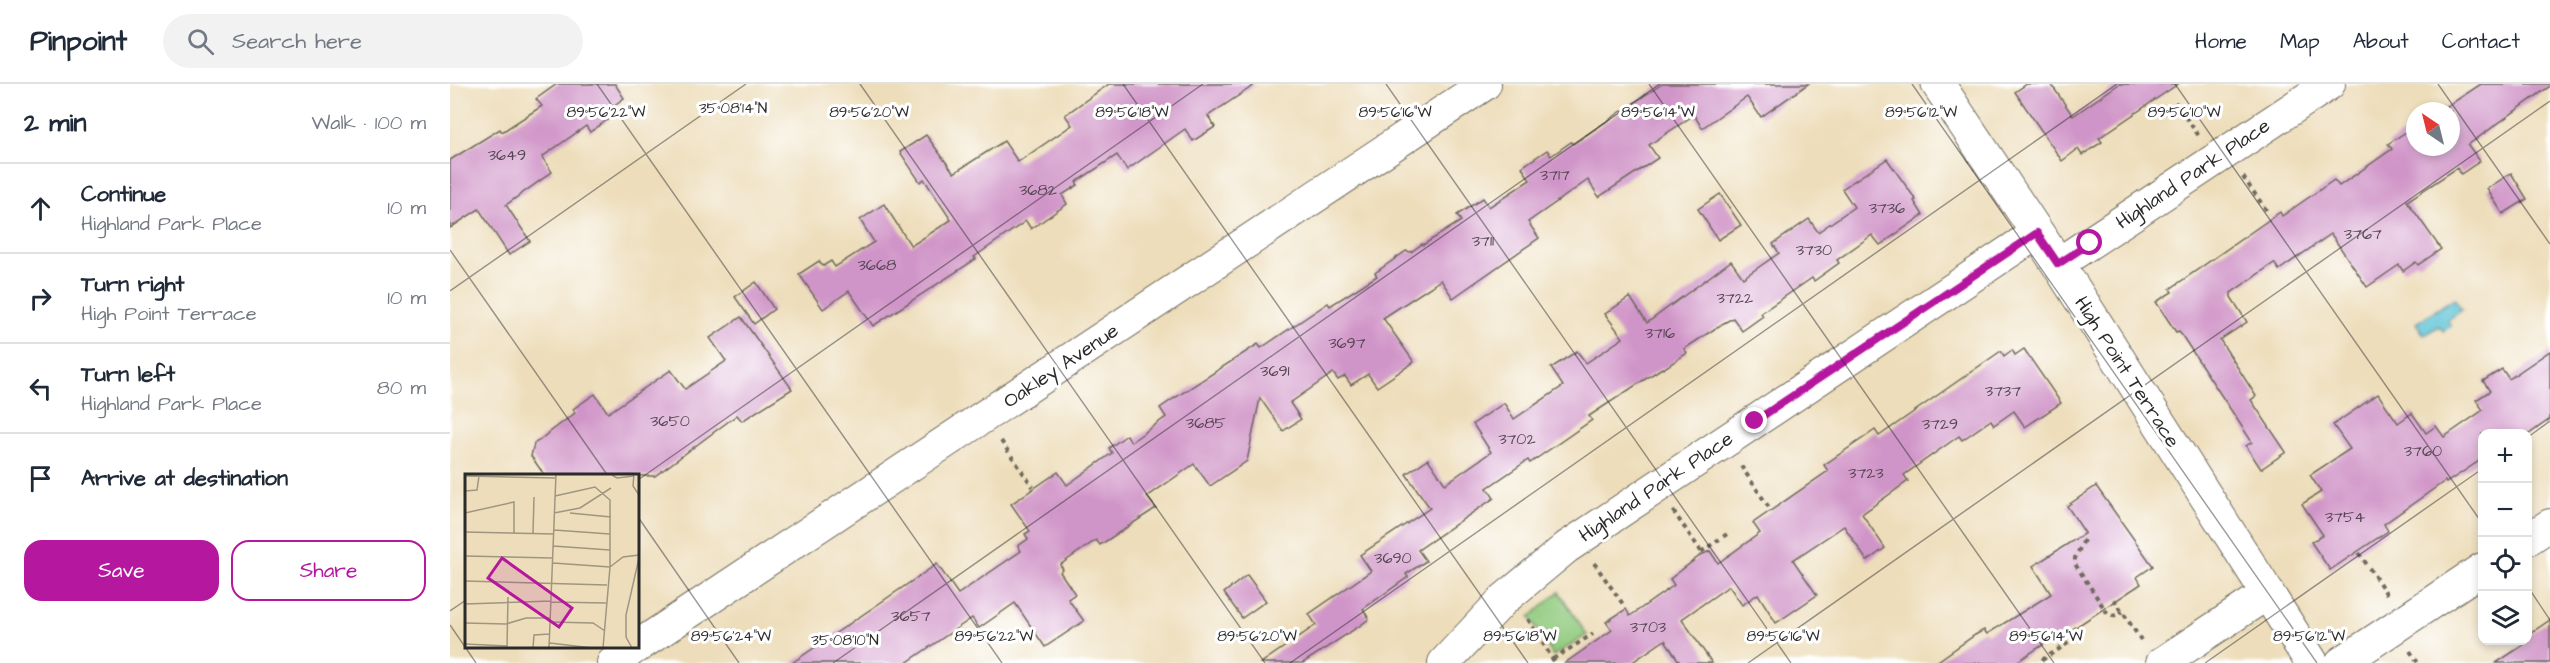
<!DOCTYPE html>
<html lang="en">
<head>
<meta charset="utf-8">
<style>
  body { margin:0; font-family:"Architects Daughter",sans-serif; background:#f2f2f3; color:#1f2937 }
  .controls { position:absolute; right:18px; bottom:18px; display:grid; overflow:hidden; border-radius:12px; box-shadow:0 3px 9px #0003 }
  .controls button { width:54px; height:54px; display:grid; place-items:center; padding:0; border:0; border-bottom:2px solid #e0e1e3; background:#fff; color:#1f2937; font:30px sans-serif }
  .compass { position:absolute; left:1956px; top:18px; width:54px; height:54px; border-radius:50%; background:#fff; box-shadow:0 3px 9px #0003; rotate:325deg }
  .stop { position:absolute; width:18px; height:18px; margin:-14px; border:4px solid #b5179e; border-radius:50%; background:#fff }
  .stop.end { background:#b5179e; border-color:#fff; box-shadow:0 2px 6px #0008 }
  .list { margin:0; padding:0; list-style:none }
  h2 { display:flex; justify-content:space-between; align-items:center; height:78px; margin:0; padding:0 24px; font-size:26px }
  h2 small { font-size:20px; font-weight:400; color:#747a83 }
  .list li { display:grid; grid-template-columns:39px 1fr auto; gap:18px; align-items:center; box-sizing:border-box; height:90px; padding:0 24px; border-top:2px solid #e0e1e3 }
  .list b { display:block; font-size:22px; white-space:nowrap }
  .list p { margin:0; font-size:20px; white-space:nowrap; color:#747a83 }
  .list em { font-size:20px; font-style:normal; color:#747a83 }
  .actions { display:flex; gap:12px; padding:18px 24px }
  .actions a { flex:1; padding:14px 0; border:2px solid #b5179e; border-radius:18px; text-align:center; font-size:21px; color:#b5179e }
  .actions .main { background:#b5179e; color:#fff }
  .icon { flex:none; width:33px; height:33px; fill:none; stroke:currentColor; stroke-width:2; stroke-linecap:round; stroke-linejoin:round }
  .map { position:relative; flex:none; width:2100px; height:579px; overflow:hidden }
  header { display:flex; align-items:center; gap:36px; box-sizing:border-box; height:84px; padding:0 30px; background:#fff; border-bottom:2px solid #e0e1e3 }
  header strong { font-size:28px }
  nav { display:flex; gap:33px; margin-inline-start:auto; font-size:21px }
  .search { width:420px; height:54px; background:#f2f2f3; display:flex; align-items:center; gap:15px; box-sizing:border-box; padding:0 21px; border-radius:33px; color:#747a83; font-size:22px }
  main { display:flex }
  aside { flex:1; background:#fff }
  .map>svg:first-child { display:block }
  .green { fill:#90ca7e; stroke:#5e7a54; stroke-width:1.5 }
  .water { fill:#58c1d4; stroke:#427680; stroke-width:1.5 }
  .building { fill:#d095c8 }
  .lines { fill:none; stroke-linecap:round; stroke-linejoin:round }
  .minor-casing { stroke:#6f695d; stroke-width:34 }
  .tertiary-casing { stroke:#6f695d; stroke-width:35 }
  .path { stroke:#6f695d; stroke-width:4; stroke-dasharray:4.5 4.5; stroke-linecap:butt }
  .minor { stroke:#fff; stroke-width:32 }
  .tertiary { stroke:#fff; stroke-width:33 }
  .route { stroke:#b5179e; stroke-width:8 }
  .ticks { fill:none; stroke:#2b2b2b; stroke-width:1.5; stroke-opacity:0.45 }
  .labels { text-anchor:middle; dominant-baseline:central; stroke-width:6; stroke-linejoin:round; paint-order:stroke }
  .number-label { font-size:16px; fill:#544652 }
  .street-label { font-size:20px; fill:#2b2b2b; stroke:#fff }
  .inset-road { fill:none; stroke:#9f9681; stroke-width:1.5 }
  .view { fill:#b5179e; fill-opacity:0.15; stroke:#b5179e; stroke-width:3 }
  .inset-edge { fill:none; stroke:#2b2b2b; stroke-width:3 }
  .ticks-label { font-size:15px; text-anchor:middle; fill:#2b2b2b; stroke:#fff; stroke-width:6; stroke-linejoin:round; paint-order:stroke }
</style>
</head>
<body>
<header>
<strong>Pinpoint</strong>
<div class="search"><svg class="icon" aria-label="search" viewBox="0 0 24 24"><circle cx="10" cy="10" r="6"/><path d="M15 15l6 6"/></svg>Search here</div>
<nav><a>Home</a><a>Map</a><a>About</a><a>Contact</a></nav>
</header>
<main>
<aside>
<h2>2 min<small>Walk · 100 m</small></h2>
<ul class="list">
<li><svg class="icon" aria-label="ahead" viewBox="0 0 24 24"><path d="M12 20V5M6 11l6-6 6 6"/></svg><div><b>Continue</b><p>Highland Park Place</p></div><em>10 m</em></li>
<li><svg class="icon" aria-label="right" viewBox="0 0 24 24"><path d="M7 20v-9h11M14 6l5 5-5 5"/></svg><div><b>Turn right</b><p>High Point Terrace</p></div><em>10 m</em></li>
<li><svg class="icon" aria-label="left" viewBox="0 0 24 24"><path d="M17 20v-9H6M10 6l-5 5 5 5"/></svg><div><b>Turn left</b><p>Highland Park Place</p></div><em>80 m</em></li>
<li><svg class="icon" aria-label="arrive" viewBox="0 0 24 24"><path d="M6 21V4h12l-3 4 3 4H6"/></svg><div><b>Arrive at destination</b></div></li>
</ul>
<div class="actions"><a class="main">Save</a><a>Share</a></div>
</aside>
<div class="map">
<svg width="2100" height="579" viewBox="0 0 2100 579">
  <rect width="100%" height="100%" fill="#fff"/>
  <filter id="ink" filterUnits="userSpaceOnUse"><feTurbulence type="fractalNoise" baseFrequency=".0167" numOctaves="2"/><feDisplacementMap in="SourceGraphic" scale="12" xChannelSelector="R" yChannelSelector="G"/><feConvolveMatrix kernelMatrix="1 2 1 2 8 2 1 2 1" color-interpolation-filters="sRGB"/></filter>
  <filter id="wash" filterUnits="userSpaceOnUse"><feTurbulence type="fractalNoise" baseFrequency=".008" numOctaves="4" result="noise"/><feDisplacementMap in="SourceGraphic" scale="24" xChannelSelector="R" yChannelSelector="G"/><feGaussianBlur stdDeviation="1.35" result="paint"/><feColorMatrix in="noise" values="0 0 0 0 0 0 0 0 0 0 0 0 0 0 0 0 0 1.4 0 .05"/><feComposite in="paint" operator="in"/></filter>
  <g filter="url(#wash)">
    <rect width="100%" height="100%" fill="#edddba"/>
    <path class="green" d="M1109,508L1137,551L1103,572L1080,533Z"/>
    <path class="water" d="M2004,214L2012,226L1998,236L2001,242L1993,247L1989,242L1974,251L1966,239Z"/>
    <g id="blocks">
      <g class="building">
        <path d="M107,0H165L174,14L156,27L160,34L140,48L136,42L92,73L102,88L56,121L80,157L59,171L29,125L0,144V76L50,45L52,48L92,22L86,15Z"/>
        <path d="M659,0H806L758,32L765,43L743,57L735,45L677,86L667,71L626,98L628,101L612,111L617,120L581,145L576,137L524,173L526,175L423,242L399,207L373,225L349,190L369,177L373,182L381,177L385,183L424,158L410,136L434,120L461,162L501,136L474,95L470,98L450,68L476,51L504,89L554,57L568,78L622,41L615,31Z"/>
        <path d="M1212,0H1358L1311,33L1297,13L1252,44L1244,31L1199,61L1208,74L1149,113L1138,96L1078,138L1089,154L1003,214L991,196L933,234L964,278L927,303L918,290L901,301L895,292L888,296L883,289L840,319L851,335L833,347L810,314L797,377L760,402L744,380L697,413L706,424L650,461L646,456L610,481L613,485L610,488L625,510L618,515L634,537L595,563L565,519L529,544L522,534L456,579H342L487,480L508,510L571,467L568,462L578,455L575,450L580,447L561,420L608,388L617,401L662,369L659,364L677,351L681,358L716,333L710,324L723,315L808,260L811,264L878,219L880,222L927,192L925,189L956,167L961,168L972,160L973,161L1011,137L1007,131L1033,114L1039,123L1080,96L1072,83L1097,66L1101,72L1121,58L1123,60Z"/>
        <path d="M1577,0H1601L1623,32L1669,0H1728L1649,54L1652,58L1632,71L1628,65L1612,77L1565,8Z"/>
        <path d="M2031,0H2100V2L2018,61L2030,77L2011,90L2007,84L1957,117L1991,165L1968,181L1966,178L1953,187L1949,181L1917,203L1881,150L1829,186L1824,179L1781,209V213L1797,238L1770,256L1806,312L1801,316L1836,368L1811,385L1796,362L1802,358L1729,247L1726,248L1706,218L1722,208L1720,205L1830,128L1832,132L1884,96L1889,102L1942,65L1938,60L1965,42V63H2001V27H1990Z"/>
        <path d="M1437,75L1466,116L1464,117L1473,131L1430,161L1422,151L1387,176L1389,179L1364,197L1362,194L1311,229L1313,232L1292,247L1283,234L1272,240L1234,265L1237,269L1213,285L1212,284L1139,332L1142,336L1080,379L1078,376L1037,404L1044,414L968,466L976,477L956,490L958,493L913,525L919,535L908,543L853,579H811L866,541L859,530L921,487L910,471L980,424L956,390L978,375L995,400L1041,368L1023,340L1054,319L1064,335L1113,302L1101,284L1127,267L1136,279L1173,254L1155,230L1180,213L1197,239L1281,177L1293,194L1329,169L1323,160L1359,135L1368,148L1404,123L1392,105Z"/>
        <path d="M2061,89L2077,115L2053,130L2037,105Z"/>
        <path d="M1270,110L1291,141L1268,156L1248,125Z"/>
        <path d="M306,198L324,225L304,240L285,213Z"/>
        <path d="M291,233L342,305L292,337L287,331L205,392H95L81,372L84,360L125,329L123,325L145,310L158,329L221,286L235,305L276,277L260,254Z"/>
        <path d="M1574,265L1611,319L1575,343L1564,327L1544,341L1541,336L1512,356L1509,352L1454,391L1458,397L1412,430L1435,464L1417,477L1394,442L1343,476L1367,511L1326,539L1308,510L1292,521L1279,502L1232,535L1262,579H1230L1215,556L1181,579H1115L1162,546L1156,538L1176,525L1180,532L1224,501L1220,495L1251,471L1260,467L1268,479L1310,449L1303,439L1378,387L1374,381L1425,346L1429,352L1551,267L1554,272L1562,266L1565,271Z"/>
        <path d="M2100,267V335L2079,350H2032V375L1996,399L1995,397L1934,440L1938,447L1880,486L1861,458L1873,451L1852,420L1871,408L1860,391L1900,365L1883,341L1928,310L1948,339L1962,329L1976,349L1986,342L1994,353L2033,326L2026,316L2040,307L2033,297L2052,285L2059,295Z"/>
        <path d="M1646,402L1703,482L1687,493L1691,500L1623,545L1607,554L1605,553L1565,579H1485L1525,551L1534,546L1537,550L1601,510L1583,482L1635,449L1617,422Z"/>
        <path d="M797,491L816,517L792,534L774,509Z"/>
        <path d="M2100,536V579H2046L2078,558V551Z"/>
      </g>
    </g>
  </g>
  <g filter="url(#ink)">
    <use href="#blocks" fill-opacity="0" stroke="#6f695d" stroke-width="1.5"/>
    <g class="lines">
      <g class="minor-casing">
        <g id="minor">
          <path d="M1608,180L1879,0"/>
          <path d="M2078,455L2100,441"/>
          <path d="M188,562L1035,0"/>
          <path d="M163,579L187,562"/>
          <path d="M994,579L1053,516L1117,463L1587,149"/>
          <path d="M1712,579L1818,509"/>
          <path d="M1891,579L2032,485"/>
        </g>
      </g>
      <g class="tertiary-casing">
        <path id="tertiary" d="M1488,0L1608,180L1862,579"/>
      </g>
      <g class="path">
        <path d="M1725,18L1749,52"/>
        <path d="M1793,93L1819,130"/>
        <path d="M551,357L583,403"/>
        <path d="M1291,382L1320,425"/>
        <path d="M1223,427L1253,470"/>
        <path d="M1634,456L1625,474V480L1658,530L1663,532L1673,528"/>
        <path d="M1251,468L1277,450"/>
        <path d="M1909,469L1938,512"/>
        <path d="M1144,479L1175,523"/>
        <path d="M1664,515L1691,556"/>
        <path d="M1078,535L1105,579"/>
        <path d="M1960,567L1968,579"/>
        <path d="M1103,575L1143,550"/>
        <path d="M1592,576L1626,554L1620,544"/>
      </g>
      <use href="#minor" class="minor"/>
      <use href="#tertiary" class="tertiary"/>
    </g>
  </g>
  <g class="lines" filter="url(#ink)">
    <path class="route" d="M1305,337L1587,149L1608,180L1640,159"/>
  </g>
  <path class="ticks" d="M147,0L552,579M410,0L815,579M673,0L1078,579M936,0L1341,579M1199,0L1604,579M1462,0L1867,579M1725,0L2032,439M1988,0L2100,160M0,166L158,392M0,207L296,0M2078,353L2100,337M188,396L753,0M188,433L289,579M2078,503L2100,536M0,527L16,516M0,541L26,579M383,579L1210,0M840,579L1667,0M1298,579L2100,17M1755,579L2032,385"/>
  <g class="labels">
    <g class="number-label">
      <text x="57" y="71">3649</text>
      <text x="1105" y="91">3717</text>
      <text x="588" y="106">3682</text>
      <text x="1437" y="124">3736</text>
      <text x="1913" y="150">3767</text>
      <text x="1033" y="157">3711</text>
      <text x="1364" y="166">3730</text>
      <text x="427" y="181">3668</text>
      <text x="1285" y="214">3722</text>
      <text x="1210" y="249">3716</text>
      <text x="897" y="259">3697</text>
      <text x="825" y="287">3691</text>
      <text x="1553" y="307">3737</text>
      <text x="220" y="337">3650</text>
      <text x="756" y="339">3685</text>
      <text x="1490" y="340">3729</text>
      <text x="1067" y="355">3702</text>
      <text x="1973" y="367">3760</text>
      <text x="1416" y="389">3723</text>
      <text x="1895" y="433">3754</text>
      <text x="943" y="474">3690</text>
      <text x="461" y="532">3657</text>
      <text x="1198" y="543">3703</text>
    </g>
    <g class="street-label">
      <text transform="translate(1743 90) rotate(-34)">Highland Park Place</text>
      <text transform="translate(611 282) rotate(-34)">Oakley Avenue</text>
      <text transform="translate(1677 288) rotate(57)">High Point Terrace</text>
      <text transform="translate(1206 403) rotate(-34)">Highland Park Place</text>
    </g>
  </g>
  <g transform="translate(15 390)">
    <rect width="174" height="174" fill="#edddba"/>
    <path class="inset-road" d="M169,0L168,12L174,21M147,1L152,4L169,2M0,2L90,4M0,17L12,16L14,2M90,22L130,13L145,26V93L138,174M0,39L49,28V59M89,39L115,34L146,14M105,39L146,43M89,56L145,60M0,58L89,60M68,59L69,23M88,72L145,76M0,82L88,84M88,89L145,93M145,93L158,83L174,81M0,107L142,111M86,128L141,129M0,130L86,127M86,148L128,149L140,157M0,149L41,150L61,144H86M85,169L127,174M0,170L42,172M42,174L43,123M68,174L69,161L85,160M84,174L91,0M167,174L161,163V141L174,84"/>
    <path class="view" d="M37,84L107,134L94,153L23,104Z"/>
    <rect width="174" height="174" class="inset-edge"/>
  </g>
  <g class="ticks-label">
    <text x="283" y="29">35°08'14"N</text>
    <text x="1734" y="33">89°56'10"W</text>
    <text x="156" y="33">89°56'22"W</text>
    <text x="419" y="33">89°56'20"W</text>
    <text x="682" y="33">89°56'18"W</text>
    <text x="945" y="33">89°56'16"W</text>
    <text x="1208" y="33">89°56'14"W</text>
    <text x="1471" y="33">89°56'12"W</text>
    <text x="281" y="557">89°56'24"W</text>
    <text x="544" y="557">89°56'22"W</text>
    <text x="807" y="557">89°56'20"W</text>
    <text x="1070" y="557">89°56'18"W</text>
    <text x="1333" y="557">89°56'16"W</text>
    <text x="1596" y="557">89°56'14"W</text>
    <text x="1859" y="557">89°56'12"W</text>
    <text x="395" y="561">35°08'10"N</text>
  </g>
</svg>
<div class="controls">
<button>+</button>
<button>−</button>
<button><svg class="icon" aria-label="locate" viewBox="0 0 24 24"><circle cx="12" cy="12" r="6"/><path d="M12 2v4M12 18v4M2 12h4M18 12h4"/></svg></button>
<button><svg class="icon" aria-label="layers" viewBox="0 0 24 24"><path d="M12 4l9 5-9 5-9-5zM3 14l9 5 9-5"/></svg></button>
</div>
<svg class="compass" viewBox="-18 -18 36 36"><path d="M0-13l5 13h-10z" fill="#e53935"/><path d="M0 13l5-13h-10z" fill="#747a83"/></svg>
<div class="stop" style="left:1640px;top:159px"></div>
<div class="stop end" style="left:1305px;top:337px"></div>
</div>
</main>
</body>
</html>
